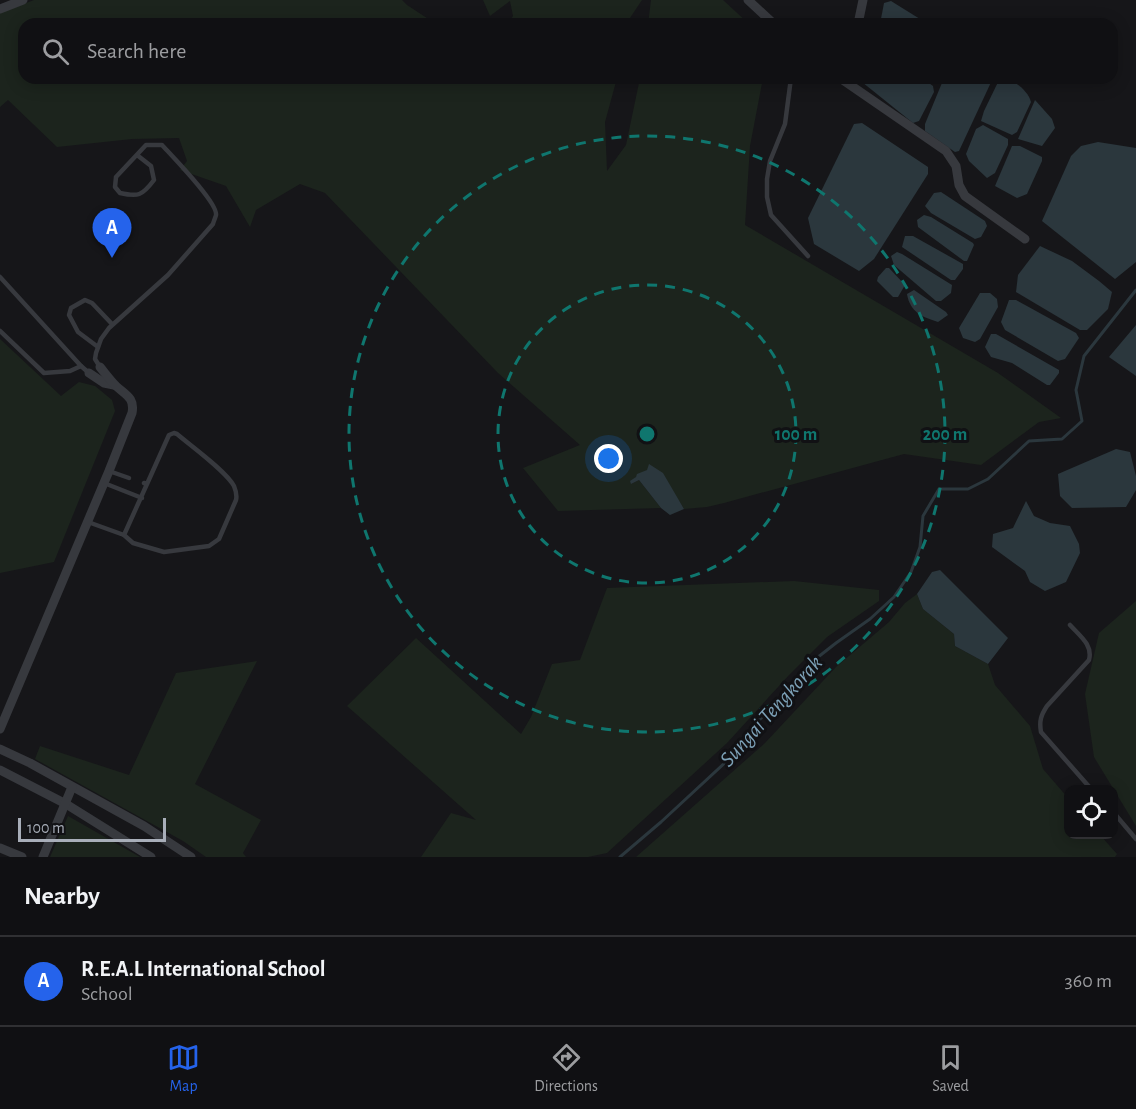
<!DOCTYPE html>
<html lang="en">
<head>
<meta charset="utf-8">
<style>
  body { margin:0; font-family:"Alegreya Sans",sans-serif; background:#1e1e21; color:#f1f3f6 }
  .controls { position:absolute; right:18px; bottom:18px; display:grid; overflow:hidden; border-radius:12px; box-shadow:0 3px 15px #0003 }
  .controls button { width:54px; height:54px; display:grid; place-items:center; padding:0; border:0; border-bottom:2px solid #303033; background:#101013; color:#f1f3f6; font:30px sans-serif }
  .scale { position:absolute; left:18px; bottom:15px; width:148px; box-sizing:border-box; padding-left:6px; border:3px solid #a8aeb9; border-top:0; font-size:16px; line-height:21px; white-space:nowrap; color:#a8aeb9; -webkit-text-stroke:4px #111114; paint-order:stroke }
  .you { position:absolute; left:609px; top:459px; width:21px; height:21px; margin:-15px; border:4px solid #fff; border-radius:50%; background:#1a73e8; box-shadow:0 0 0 9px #1a73e833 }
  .badge { display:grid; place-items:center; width:39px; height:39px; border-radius:50%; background:#2563eb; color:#fff; font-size:20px; font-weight:700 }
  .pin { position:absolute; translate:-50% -50px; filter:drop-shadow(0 2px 3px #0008) }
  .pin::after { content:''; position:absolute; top:32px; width:21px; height:18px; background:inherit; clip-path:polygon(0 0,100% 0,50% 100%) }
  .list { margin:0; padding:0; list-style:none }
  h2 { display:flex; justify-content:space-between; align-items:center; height:78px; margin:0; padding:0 24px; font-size:26px }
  h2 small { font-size:20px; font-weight:400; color:#9c9da0 }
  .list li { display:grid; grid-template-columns:39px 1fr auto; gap:18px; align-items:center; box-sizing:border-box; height:90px; padding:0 24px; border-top:2px solid #303033 }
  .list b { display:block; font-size:22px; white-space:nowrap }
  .list p { margin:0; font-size:20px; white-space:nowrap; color:#9c9da0 }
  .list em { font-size:20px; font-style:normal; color:#9c9da0 }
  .icon { flex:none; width:33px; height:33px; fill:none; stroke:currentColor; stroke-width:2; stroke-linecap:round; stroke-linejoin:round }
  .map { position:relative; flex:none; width:1136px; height:857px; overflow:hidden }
  .search { position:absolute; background:#101013; box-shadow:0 3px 15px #0003; left:18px; right:18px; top:18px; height:66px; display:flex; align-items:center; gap:15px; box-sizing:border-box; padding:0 21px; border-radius:18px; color:#9c9da0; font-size:22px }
  .sheet { height:168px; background:#101013 }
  nav { display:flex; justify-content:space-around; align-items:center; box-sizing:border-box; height:84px; border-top:2px solid #303033; background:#101013; font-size:16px; color:#9c9da0 }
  nav a { display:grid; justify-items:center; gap:3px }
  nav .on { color:#2563eb }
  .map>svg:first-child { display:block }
  .green { fill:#1c241d }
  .water { fill:#2b373d }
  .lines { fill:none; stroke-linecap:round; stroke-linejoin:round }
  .stream { stroke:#2b373d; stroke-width:3 }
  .service { stroke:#37393e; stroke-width:4.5 }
  .minor { stroke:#37393e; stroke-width:9 }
  .ring { fill:none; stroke:#0f766e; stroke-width:3; stroke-dasharray:10 8 }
  .labels { text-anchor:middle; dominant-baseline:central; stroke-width:6; stroke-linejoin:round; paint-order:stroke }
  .water-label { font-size:22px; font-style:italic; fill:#7ca0b6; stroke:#111114 }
  .centre { fill:#0f766e; stroke:#111114; stroke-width:3 }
  .ring-label { font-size:18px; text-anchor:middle; font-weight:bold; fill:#0f766e; stroke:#111114; stroke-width:6; stroke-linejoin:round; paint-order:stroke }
</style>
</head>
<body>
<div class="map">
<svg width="1136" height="857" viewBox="0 0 1136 857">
  <rect width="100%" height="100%" fill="#161619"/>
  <g class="green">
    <path d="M34,0H402L407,5L436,24H24V78H478L479,82L488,78H617L605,122L607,171L626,145L640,78H763L750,146L745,225L998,373L1061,418L1039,422L981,465L904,454L724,503L707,507L684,509L679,501L647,470L636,477L631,484L639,480L661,508L558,511L523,468L580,445L498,373L325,193L300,184L256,210L250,227L226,186L180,170L187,161L179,138L132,139L57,147L8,100L0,107V13Z"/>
    <path d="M483,0H642L630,18L629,24H507L513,16L510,1L490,16Z"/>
    <path d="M651,0H723L749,24H648Z"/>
    <path d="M0,339L61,396L79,382L95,386L112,400L115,411L54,562L0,573Z"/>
    <path d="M794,581L879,590V601L827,637L789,675L727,743L607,853L588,857H421L451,813L476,820L347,706L416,638L521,734L531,717L552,664L580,660L607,588Z"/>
    <path d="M917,594L923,609L954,634L955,646L988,664L995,685L1030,726L1043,769L1068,798V834L1100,835L1117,854L1115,857H636L765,743L836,667L889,622L905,603Z"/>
    <path d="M1136,601V826L1094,757L1085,694L1099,633Z"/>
    <path d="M257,661L195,784L261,820L243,853L246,857H206L183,841L35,759L40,746L129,775L176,673Z"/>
    <path d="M68,816L140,857H50Z"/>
  </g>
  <g class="water">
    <path d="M891,1L928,24H880L884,3Z"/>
    <path d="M857,78H922L933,86L934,92L919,121L913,123Z"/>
    <path d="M944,78H993L959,151L955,152L925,131V124Z"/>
    <path d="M1000,78C1012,78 1028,90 1031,102L1017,132L1012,135L981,121L984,111Z"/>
    <path d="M1035,100L1052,119L1055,128L1042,146L1018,139Z"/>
    <path d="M862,123L928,167V174L874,259L859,271L814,244L808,218L854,124Z"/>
    <path d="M983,125L1008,139V145L995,173L987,178L969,161L966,154L976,129Z"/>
    <path d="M1098,142L1136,148V262L1115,279L1042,221L1071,156L1081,146Z"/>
    <path d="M1012,146H1020L1042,157V161L1027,194L1017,198L995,186Z"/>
    <path d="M941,192L985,221L987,226L981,237L975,239L931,213L925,206L934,193Z"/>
    <path d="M924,215L931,217L973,243L974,245L967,261H964L918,227L917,220Z"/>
    <path d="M905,236H913L963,264V269L955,280H951L902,247Z"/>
    <path d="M1040,246L1072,261L1099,281L1112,292L1108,309L1087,330H1080L1016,292L1018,275Z"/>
    <path d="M897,252L902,254L952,285L951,293L941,301H936L894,265L891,256Z"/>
    <path d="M886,268H889L905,285L898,297H893L877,281L878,277Z"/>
    <path d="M914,290L946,312L948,315L938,322C922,317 910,312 907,294Z"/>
    <path d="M980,293H990L997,299L998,307L980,339L975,342L963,338L959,328Z"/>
    <path d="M1009,300H1016L1076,333L1079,338L1065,359L1058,361L1005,330L1001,322Z"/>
    <path d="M1136,325V376L1109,357Z"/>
    <path d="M991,334H996L1059,370V373L1050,385H1047L1012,363L991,357L985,347Z"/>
    <path d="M1116,449L1130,452L1136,476V490L1126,507L1072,508L1060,496L1058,474Z"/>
    <path d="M649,464L663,473L684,509L670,515L661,508L639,480L631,484L630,481L636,477L637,474L647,470Z"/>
    <path d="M1026,501L1034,516L1050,523L1070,526L1079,544L1080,553L1066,582L1045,591L1030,582L1025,571L992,547L993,534L1013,528Z"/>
    <path d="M940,570L1008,638L988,664L955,646L954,634L923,609L917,594L932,572Z"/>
  </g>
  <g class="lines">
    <path class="stream" d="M620,857L661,822L729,759L760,719L791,692L813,661L836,643L870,619L894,597L911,572L920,547L923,516L939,489H968L988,479L1029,441L1062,439L1082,421L1076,390L1084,356L1136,290"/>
    <g class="service">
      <path d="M791,78L785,124L770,161L767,179V197L771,215L808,256"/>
      <path d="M0,277L81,366"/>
      <path d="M0,331L44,373L70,371L81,366L89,373"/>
      <path d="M98,347L78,332L69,315L71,308L85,300L92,303L112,324"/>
      <path d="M100,367L95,359L96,353L101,339L109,328L168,275L213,224C213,223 216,216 216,215C218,203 172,156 162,145H146L116,177L115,187L120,193C138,197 142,196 154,180L151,166L137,155"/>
      <path d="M109,471L129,478"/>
      <path d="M104,483L142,498"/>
      <path d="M144,483L147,484L124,535L133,543L164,552L209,546L219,539L236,500C237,496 236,491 234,486C226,471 191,446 177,434L174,433L169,435L147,484"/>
      <path d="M88,522L124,535"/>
      <path d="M1070,625C1080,636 1093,645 1089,660L1047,706C1041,715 1039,721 1041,732L1092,790"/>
      <path d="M1114,813L1136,839"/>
    </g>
    <g class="minor">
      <path d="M748,0L774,24"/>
      <path d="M0,9L23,0"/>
      <path d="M858,24L863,0"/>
      <path d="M840,78L946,151L956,166L959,185L965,196L1025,239"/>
      <path d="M89,373L104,383L114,385"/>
      <path d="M0,729L109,471L132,413C135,398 126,395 116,386C110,380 105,373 100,367"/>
      <path d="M0,749L30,763L144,826L191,857"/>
      <path d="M0,770L66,804L151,857"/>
      <path d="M0,848L22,857"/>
      <path d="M43,857L72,787"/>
    </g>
  </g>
  <g class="ring">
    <circle cx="647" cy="434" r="149"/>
    <circle cx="647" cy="434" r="298"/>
  </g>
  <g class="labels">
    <g class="water-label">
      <text transform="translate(771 711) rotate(-48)">Sungai Tengkorak</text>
    </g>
  </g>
  <circle cx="647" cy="434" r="9" class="centre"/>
  <g class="ring-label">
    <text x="796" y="440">100 m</text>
    <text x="945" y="440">200 m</text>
  </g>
</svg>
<div class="controls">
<button><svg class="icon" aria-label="locate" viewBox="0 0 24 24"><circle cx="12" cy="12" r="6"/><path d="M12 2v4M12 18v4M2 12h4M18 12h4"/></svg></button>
</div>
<div class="scale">100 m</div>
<div class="you"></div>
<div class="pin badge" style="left:112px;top:258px">A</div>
<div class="search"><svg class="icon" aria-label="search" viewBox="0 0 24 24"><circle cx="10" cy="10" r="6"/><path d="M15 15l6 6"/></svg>Search here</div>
</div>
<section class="sheet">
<h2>Nearby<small></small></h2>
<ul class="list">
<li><span class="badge">A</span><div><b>R.E.A.L International School</b><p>School</p></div><em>360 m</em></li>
</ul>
</section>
<nav>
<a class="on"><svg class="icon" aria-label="map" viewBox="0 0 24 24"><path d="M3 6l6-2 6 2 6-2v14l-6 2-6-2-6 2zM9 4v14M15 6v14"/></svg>Map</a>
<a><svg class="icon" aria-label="directions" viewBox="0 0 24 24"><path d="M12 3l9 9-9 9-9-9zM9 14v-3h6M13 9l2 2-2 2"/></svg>Directions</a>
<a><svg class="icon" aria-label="saved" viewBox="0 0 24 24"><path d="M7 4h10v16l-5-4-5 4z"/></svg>Saved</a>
</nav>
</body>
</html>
